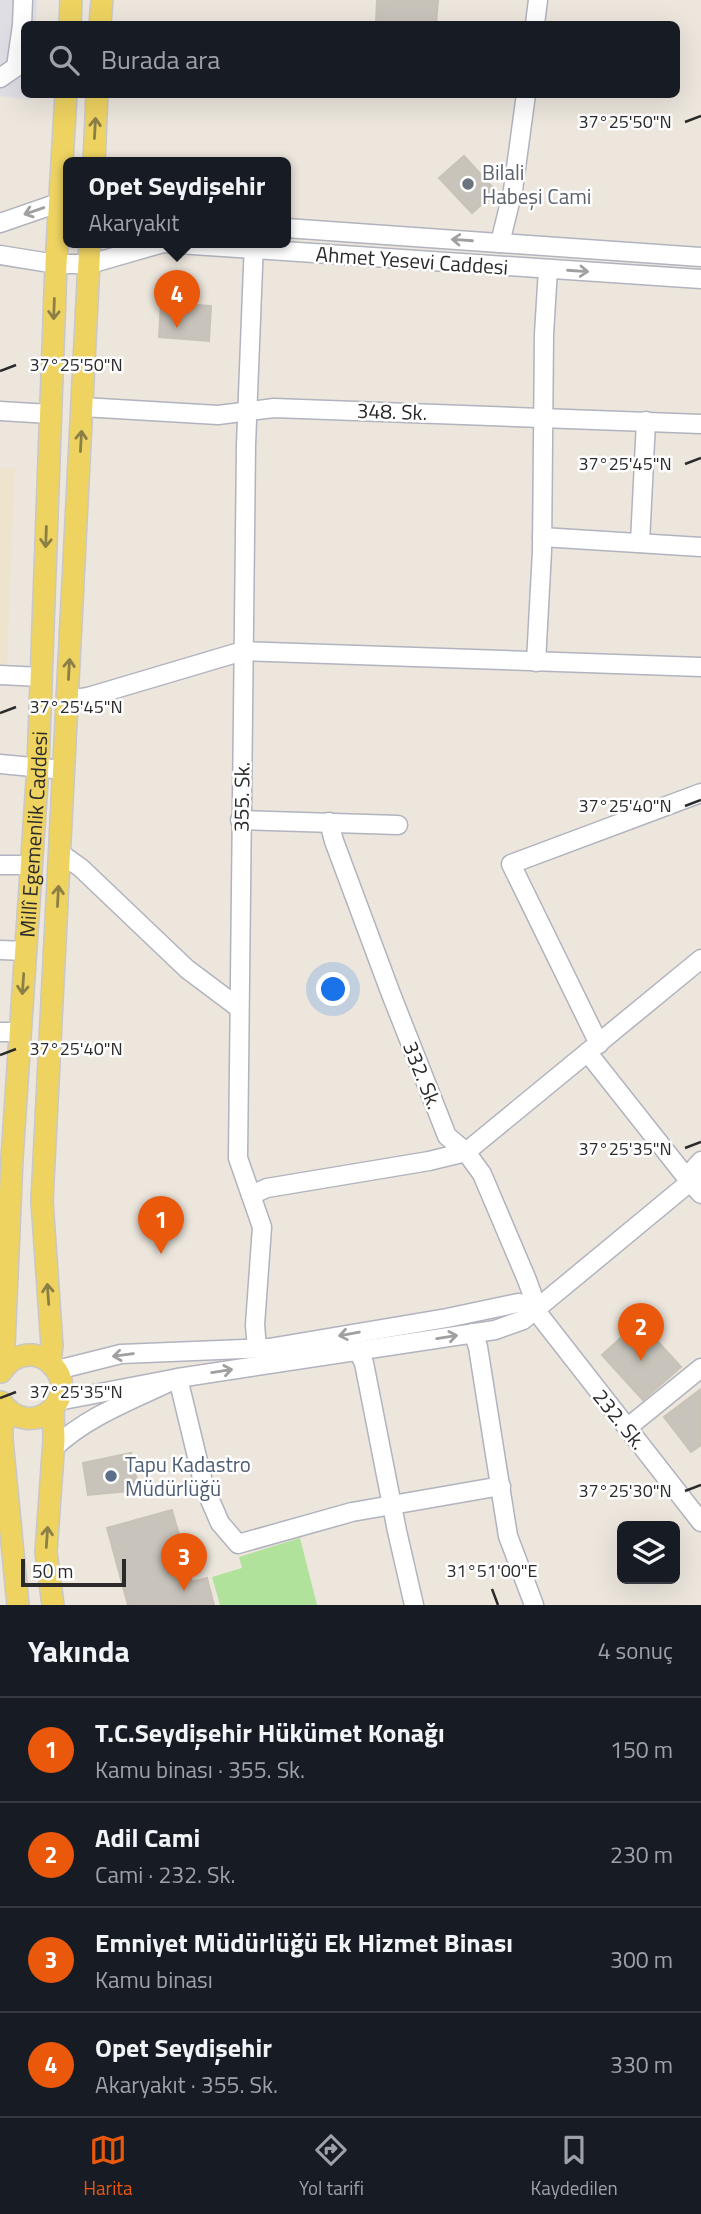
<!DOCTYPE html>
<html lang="tr">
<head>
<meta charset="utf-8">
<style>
  body { margin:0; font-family:"Titillium Web",sans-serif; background:#20242c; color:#f1f3f6 }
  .controls { position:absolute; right:21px; bottom:21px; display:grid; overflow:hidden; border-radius:10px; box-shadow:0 7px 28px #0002 }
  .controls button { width:63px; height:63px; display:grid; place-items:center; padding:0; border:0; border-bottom:2px solid #363941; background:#171b24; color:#f1f3f6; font:35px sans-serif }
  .scale { position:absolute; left:21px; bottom:18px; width:105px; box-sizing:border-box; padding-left:7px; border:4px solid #2b2b2b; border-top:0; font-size:19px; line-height:24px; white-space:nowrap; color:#2b2b2b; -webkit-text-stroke:5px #fff; paint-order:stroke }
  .you { position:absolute; left:334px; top:990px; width:24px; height:24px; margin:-18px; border:5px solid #fff; border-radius:50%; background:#1a73e8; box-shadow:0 0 0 10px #1a73e833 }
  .badge { display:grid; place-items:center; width:46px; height:46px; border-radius:50%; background:#ea580c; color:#fff; font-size:23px; font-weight:700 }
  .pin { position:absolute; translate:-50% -58px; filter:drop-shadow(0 2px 4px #0008) }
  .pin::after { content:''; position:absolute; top:37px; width:24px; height:21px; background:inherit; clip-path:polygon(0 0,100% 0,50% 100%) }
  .popup { position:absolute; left:63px; top:157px; width:228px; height:91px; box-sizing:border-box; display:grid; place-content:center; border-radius:10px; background:#171b24; filter:drop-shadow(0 2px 5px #0005); font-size:23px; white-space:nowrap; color:#9ea1a6 }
  .popup b { font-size:26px; color:#f1f3f6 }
  .popup::after { content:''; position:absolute; left:50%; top:100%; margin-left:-14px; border:14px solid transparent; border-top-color:#171b24 }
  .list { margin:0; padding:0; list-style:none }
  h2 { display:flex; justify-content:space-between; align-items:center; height:91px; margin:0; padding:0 28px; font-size:30px }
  h2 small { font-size:23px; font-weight:400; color:#9ea1a6 }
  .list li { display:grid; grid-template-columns:46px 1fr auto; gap:21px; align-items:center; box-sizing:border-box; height:105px; padding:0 28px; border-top:2px solid #363941 }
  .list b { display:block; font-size:26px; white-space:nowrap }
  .list p { margin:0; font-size:23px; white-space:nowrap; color:#9ea1a6 }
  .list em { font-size:23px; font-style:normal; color:#9ea1a6 }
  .icon { flex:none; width:38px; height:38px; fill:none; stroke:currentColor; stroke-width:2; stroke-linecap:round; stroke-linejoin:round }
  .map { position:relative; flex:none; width:701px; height:1605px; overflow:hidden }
  .search { position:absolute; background:#171b24; box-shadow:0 7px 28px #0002; left:21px; right:21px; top:21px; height:77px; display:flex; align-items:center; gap:18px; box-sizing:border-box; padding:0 24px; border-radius:10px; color:#9ea1a6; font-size:26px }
  .sheet { height:511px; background:#171b24 }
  nav { display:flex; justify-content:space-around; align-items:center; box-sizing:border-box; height:98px; border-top:2px solid #363941; background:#171b24; font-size:19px; color:#9ea1a6 }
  nav a { display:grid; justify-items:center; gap:4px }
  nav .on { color:#ea580c }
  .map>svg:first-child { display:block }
  .industrial { fill:#e0dee5 }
  .education { fill:#eee4cd }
  .green { fill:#b0e29b }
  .building { fill:#c8c4bc; stroke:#c8c2b7; stroke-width:2 }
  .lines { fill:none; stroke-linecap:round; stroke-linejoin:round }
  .minor-casing { stroke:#b1b3be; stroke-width:21 }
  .major-casing { stroke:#c8c8c8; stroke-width:24 }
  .minor { stroke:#fff; stroke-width:18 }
  .major { stroke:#eed361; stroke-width:21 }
  .oneway { stroke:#8c7f46 }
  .oneway2 { stroke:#a0a0a0 }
  .ticks { fill:none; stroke:#2b2b2b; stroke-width:2.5 }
  .worship-dot { fill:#6b7280; stroke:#fff; stroke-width:2.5 }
  .service-dot { fill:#5c6f8a; stroke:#fff; stroke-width:2.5 }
  .labels { text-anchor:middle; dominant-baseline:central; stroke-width:5; stroke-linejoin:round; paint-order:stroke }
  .worship-label { font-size:21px; fill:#5b616d; stroke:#fff; text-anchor:start }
  .street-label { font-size:21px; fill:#2b2b2b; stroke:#fff }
  .service-label { font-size:21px; fill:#4e5e75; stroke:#fff; text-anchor:start }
  .ticks-label { font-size:18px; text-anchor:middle; fill:#2b2b2b; stroke:#fff; stroke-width:5; stroke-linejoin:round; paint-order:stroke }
</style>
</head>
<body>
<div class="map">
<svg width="701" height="1605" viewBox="0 0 701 1605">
  <rect width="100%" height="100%" fill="#ece6dd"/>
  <path class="industrial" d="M0,0H37L36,24H24V94L32,95L31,100L0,96Z"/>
  <path class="education" d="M0,468L15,469L7,667H0Z"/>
  <path class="green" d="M300,1538L317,1605H220L212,1577L242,1568L239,1557Z"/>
  <g class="building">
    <path d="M377,0L438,1L436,24H376Z"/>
    <path d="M464,156L496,191L472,213L439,178Z"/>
    <path d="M161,303L211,306L209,341L159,337Z"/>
    <path d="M639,1321L681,1367L643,1400L602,1355Z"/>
    <path d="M701,1389V1445L691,1452L664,1417Z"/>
    <path d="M131,1453L139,1490L88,1495L83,1463Z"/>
    <path d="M172,1510L192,1582L207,1578L214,1605H128L107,1528Z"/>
  </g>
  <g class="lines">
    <g class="minor-casing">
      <g id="minor">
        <path d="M535,24L538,0"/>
        <path d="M0,78L16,67L22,25L23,0"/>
        <path d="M0,223L61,202L68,203"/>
        <path d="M286,228L701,257"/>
        <path d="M254,242L246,445L238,1158L262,1227L255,1325L257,1348"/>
        <path d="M500,243L513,190L526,94"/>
        <path d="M0,255L56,264H90L163,243L701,279"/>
        <path d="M83,407L218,415L274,408L701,424"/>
        <path d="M0,411L50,414"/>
        <path d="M542,537L701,547"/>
        <path d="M640,543L646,421"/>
        <path d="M536,662L542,551L544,334L548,269"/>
        <path d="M0,675L41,677"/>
        <path d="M68,700L88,697L243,651L701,667"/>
        <path d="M0,764L64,770"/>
        <path d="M240,820L398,825"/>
        <path d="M329,822L334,841L391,994L447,1136L466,1152L482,1174L527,1280L540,1316L701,1522"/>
        <path d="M60,853L81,868L187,969L239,1008"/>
        <path d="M0,865H31"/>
        <path d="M0,950L26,951"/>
        <path d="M0,1032H20"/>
        <path d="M599,1044L511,864L701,793"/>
        <path d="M588,1053L690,1182L701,1194"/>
        <path d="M690,1182L692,1171L701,1161"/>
        <path d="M251,1195L267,1188L429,1161L466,1152L701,959"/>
        <path d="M473,1333L478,1347L508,1536L534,1605"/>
        <path d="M358,1351L364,1363L397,1531L414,1605"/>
        <path d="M57,1370L121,1354L269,1348L447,1318L518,1303L536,1306"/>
        <path d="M58,1401L178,1378L495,1330L523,1320L690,1182L701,1180"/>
        <path d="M627,1428L701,1368"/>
        <path d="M53,1449C86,1416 137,1398 178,1378L204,1486L220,1523L238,1544L352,1512L501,1486"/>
      </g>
    </g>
    <g class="major-casing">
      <g id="major">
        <path d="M70,24L71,0"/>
        <path d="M100,24L102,0"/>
        <path d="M94,162L97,94"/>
        <path d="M50,1362L52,1346L42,1201L90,242"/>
        <path id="s1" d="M8,1363L4,1346L12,1158L38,766L56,264L66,94"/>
        <path d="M1,1402C32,1444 83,1396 52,1365C47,1359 40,1356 33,1355C19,1354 8,1361 1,1372"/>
        <path d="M53,1409L54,1440L46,1552L53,1605"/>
        <path d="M7,1410L2,1428V1440L18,1605"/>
      </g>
    </g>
    <use href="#minor" class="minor"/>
    <use href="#major" class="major"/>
  </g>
  <defs><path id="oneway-shaft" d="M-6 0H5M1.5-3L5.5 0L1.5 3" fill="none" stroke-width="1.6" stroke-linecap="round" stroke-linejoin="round" transform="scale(1.75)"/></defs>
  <g class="oneway">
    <use href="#oneway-shaft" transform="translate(95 128) rotate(-87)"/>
    <use href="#oneway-shaft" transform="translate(54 309) rotate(92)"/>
    <use href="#oneway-shaft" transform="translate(81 441) rotate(-87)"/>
    <use href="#oneway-shaft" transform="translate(46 537) rotate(92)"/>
    <use href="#oneway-shaft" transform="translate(69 669) rotate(-87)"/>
    <use href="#oneway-shaft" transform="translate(58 896) rotate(-87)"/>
    <use href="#oneway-shaft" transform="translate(23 984) rotate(94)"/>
    <use href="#oneway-shaft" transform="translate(48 1294) rotate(-94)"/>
    <use href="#oneway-shaft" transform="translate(47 1537) rotate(-86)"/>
  </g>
  <g class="oneway2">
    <use href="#oneway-shaft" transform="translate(34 211) rotate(161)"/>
    <use href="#oneway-shaft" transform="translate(462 240) rotate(-176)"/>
    <use href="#oneway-shaft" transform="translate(578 271) rotate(4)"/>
    <use href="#oneway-shaft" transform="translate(349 1334) rotate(170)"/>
    <use href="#oneway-shaft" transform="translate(447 1337) rotate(-9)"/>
    <use href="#oneway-shaft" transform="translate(123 1355) rotate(172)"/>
    <use href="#oneway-shaft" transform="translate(222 1371) rotate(-9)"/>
  </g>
  <path class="ticks" d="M685,122L701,116M0,371L16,365M685,464L701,458M0,713L16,707M685,806L701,800M0,1055L16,1049M685,1148L701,1142M0,1398L16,1392M685,1491L701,1485M492,1589L498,1605"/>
  <circle class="worship-dot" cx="468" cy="184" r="7"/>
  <circle class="service-dot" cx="111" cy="1476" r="7"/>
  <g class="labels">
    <g class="worship-label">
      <text x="482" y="172">Bilali<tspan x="482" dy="24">Habeşi Cami</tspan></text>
    </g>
    <g class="street-label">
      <text transform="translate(412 260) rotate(4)">Ahmet Yesevi Caddesi</text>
      <text transform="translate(392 411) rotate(2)">348. Sk.</text>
      <text transform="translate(241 797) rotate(-89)">355. Sk.</text>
      <text stroke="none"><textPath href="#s1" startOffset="530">Millî Egemenlik Caddesi</textPath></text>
      <text transform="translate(423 1075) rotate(68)">332. Sk.</text>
      <text transform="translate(620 1419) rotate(51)">232. Sk.</text>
    </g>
    <g class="service-label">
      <text x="125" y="1464">Tapu Kadastro<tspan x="125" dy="24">Müdürlüğü</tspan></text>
    </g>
  </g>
  <g class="ticks-label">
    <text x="625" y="128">37°25'50"N</text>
    <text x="76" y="371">37°25'50"N</text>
    <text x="625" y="470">37°25'45"N</text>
    <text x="76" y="713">37°25'45"N</text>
    <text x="625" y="812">37°25'40"N</text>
    <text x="76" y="1055">37°25'40"N</text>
    <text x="625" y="1155">37°25'35"N</text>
    <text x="76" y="1398">37°25'35"N</text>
    <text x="625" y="1497">37°25'30"N</text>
    <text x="492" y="1577">31°51'00"E</text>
  </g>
</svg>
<div class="controls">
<button><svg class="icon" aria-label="layers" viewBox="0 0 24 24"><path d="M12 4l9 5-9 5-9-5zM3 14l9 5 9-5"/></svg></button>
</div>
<div class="scale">50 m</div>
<div class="you"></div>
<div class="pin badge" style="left:161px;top:1254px">1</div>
<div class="pin badge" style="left:641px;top:1361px">2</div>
<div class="pin badge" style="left:184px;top:1591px">3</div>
<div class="pin badge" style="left:177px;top:328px">4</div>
<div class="popup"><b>Opet Seydişehir</b>Akaryakıt</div>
<div class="search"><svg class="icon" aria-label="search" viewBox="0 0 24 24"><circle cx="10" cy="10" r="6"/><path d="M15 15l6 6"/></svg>Burada ara</div>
</div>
<section class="sheet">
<h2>Yakında<small>4 sonuç</small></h2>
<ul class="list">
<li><span class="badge">1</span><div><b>T.C.Seydişehir Hükümet Konağı</b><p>Kamu binası · 355. Sk.</p></div><em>150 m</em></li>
<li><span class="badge">2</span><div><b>Adil Cami</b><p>Cami · 232. Sk.</p></div><em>230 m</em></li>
<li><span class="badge">3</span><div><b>Emniyet Müdürlüğü Ek Hizmet Binası</b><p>Kamu binası</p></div><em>300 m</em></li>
<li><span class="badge">4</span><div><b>Opet Seydişehir</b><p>Akaryakıt · 355. Sk.</p></div><em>330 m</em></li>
</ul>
</section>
<nav>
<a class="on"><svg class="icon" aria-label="map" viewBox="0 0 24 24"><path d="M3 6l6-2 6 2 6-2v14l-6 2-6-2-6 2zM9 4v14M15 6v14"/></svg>Harita</a>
<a><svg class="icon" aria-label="directions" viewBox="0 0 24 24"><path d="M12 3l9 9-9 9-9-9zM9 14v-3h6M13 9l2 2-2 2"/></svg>Yol tarifi</a>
<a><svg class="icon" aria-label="saved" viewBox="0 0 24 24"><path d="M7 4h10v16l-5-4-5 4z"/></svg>Kaydedilen</a>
</nav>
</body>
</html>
